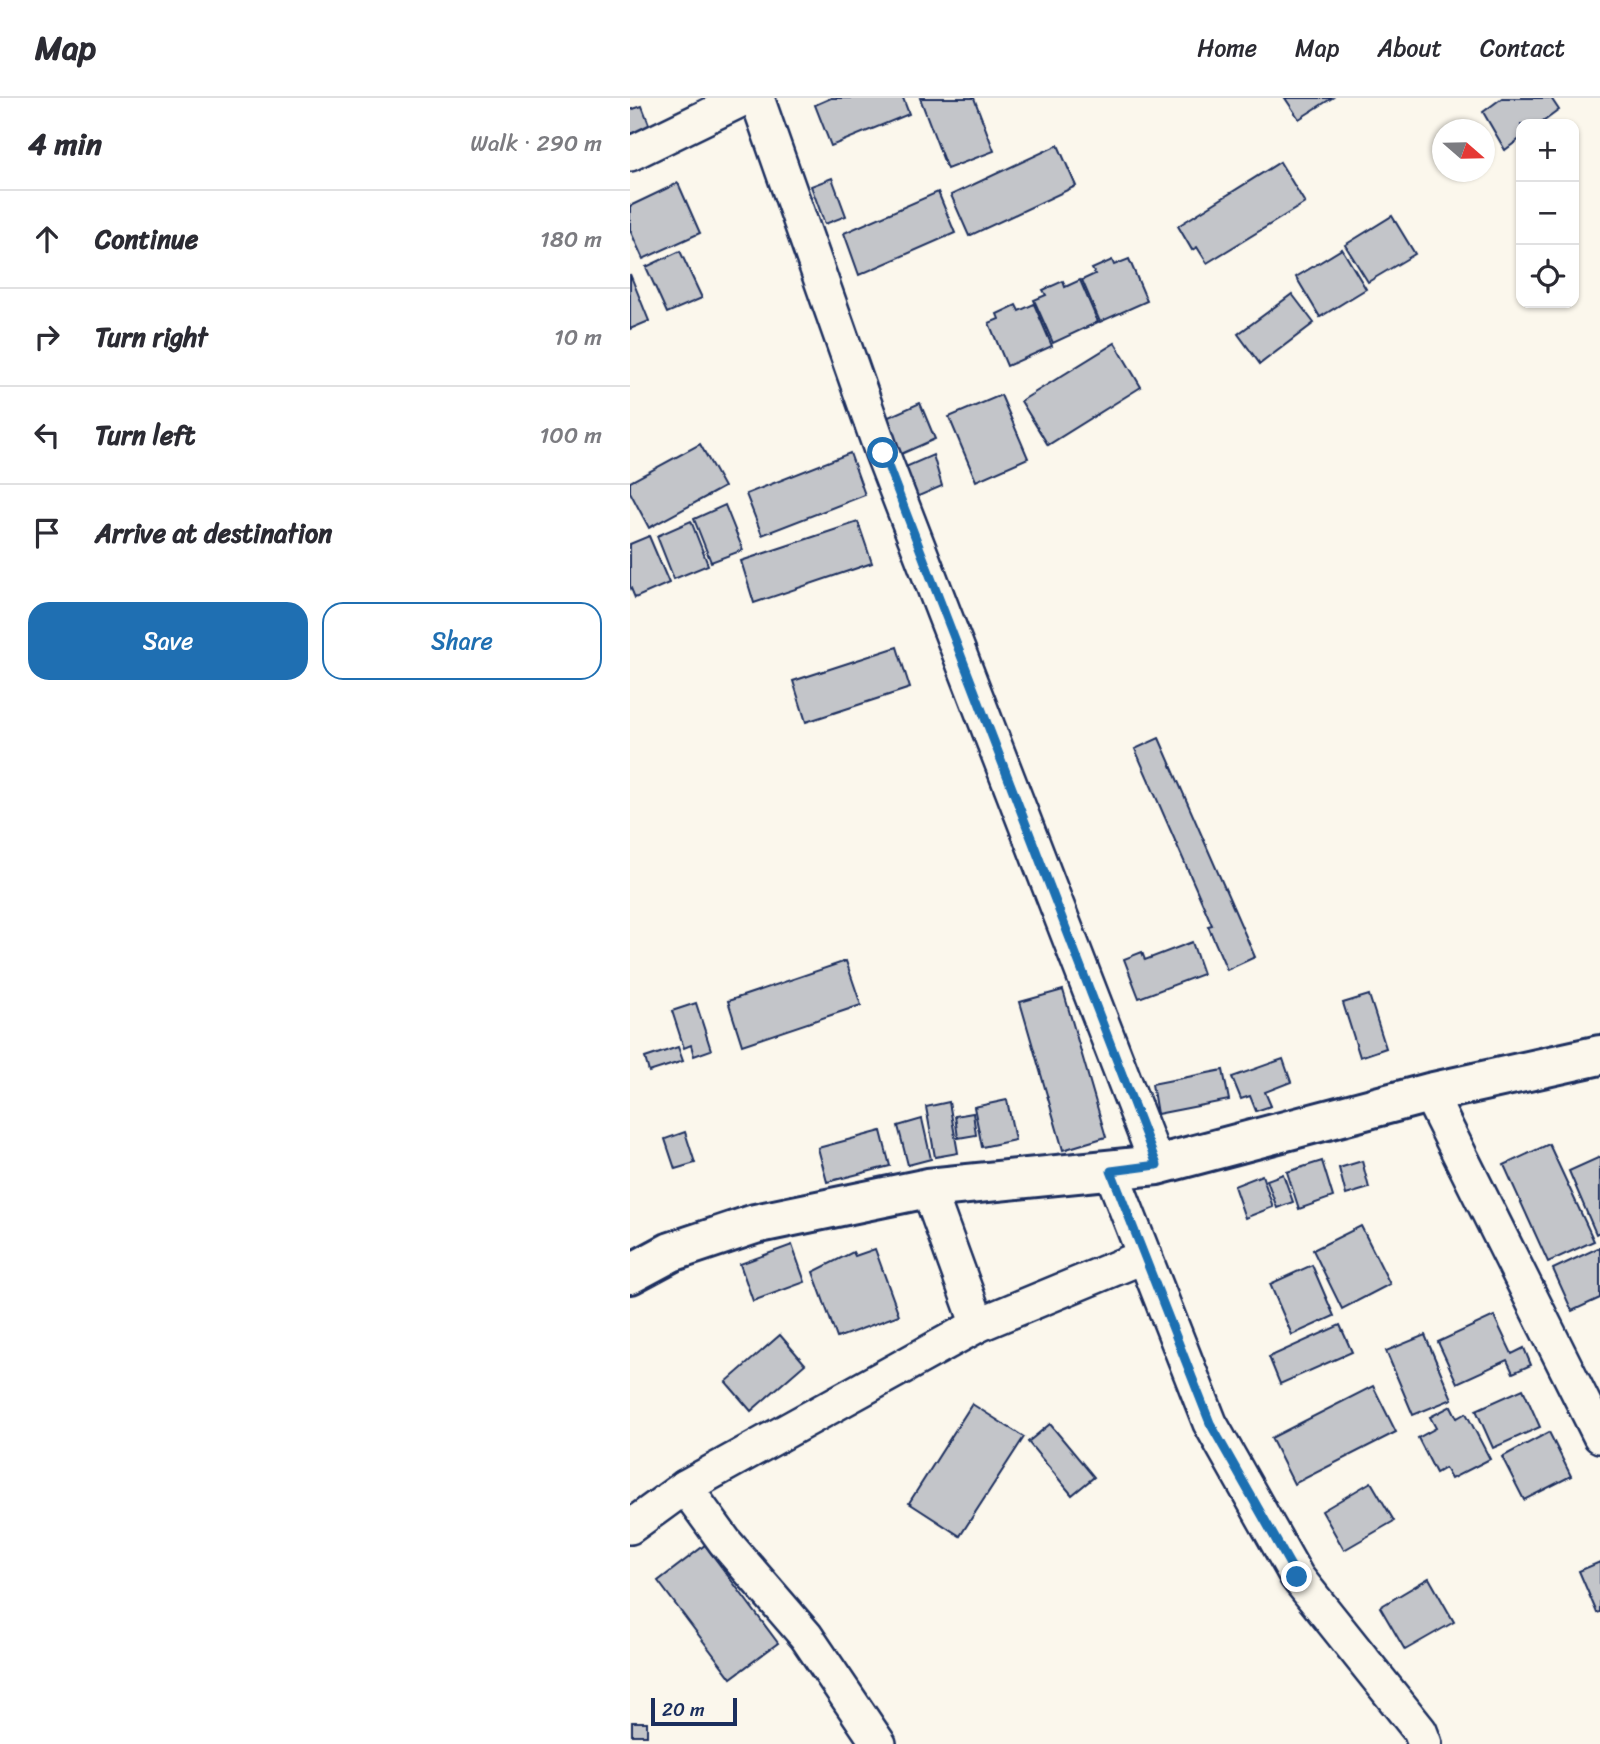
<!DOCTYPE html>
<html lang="en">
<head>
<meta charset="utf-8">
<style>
  body { margin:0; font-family:Sriracha,sans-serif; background:#f7f7f7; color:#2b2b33 }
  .controls { position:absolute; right:21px; top:21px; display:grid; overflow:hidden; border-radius:14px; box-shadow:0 2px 5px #0004 }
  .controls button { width:63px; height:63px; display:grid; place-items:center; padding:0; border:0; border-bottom:2px solid #e1e1e2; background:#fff; color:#2b2b33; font:35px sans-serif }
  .compass { position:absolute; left:802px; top:21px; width:63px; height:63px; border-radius:50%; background:#fff; box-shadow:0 2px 5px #0004; rotate:110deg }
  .scale { position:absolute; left:21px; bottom:18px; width:86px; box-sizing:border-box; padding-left:7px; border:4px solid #1b2f5e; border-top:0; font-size:19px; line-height:24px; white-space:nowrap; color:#1b2f5e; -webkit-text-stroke:5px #fbf7ec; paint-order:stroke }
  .stop { position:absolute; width:21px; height:21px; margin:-16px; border:5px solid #1f6fb2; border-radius:50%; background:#fff }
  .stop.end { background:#1f6fb2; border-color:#fff; box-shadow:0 2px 7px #0008 }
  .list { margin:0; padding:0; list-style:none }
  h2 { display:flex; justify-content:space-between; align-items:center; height:91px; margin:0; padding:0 28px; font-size:30px }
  h2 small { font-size:23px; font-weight:400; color:#7c7c81 }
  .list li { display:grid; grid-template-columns:46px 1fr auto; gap:21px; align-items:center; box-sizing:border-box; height:98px; padding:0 28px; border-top:2px solid #e1e1e2 }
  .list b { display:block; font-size:26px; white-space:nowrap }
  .list em { font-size:23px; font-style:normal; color:#7c7c81 }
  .actions { display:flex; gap:14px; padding:21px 28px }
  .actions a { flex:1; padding:16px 0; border:2px solid #1f6fb2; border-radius:21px; text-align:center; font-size:24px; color:#1f6fb2 }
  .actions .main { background:#1f6fb2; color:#fff }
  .icon { flex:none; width:38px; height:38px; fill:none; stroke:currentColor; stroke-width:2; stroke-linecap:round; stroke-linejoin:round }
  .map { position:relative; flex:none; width:970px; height:1646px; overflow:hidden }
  header { display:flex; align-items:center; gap:42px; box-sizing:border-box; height:98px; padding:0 35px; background:#fff; border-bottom:2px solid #e1e1e2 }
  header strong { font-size:33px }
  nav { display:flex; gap:38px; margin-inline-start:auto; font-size:24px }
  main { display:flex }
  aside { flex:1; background:#fff }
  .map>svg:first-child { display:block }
  .building { fill:#c3c5c9; stroke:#1b2f5e; stroke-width:2 }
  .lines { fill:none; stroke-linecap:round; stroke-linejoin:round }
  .street-casing { stroke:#1b2f5e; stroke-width:38 }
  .secondary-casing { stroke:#1b2f5e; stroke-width:44 }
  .street { stroke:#fbf7ec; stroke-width:33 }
  .secondary { stroke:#fbf7ec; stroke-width:38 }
  .route { stroke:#1f6fb2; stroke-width:9 }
</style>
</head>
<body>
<header>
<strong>Map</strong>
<nav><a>Home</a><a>Map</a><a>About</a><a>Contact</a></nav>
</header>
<main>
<aside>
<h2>4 min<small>Walk · 290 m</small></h2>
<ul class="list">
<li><svg class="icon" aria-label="ahead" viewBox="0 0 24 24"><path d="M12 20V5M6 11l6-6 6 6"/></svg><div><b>Continue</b></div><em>180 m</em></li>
<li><svg class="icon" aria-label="right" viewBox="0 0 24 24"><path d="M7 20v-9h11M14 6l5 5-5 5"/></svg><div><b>Turn right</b></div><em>10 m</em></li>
<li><svg class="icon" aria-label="left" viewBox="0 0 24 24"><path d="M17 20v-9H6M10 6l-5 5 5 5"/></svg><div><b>Turn left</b></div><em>100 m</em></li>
<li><svg class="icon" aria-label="arrive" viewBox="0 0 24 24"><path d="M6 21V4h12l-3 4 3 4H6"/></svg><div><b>Arrive at destination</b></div></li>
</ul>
<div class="actions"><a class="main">Save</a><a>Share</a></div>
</aside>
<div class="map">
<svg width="970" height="1646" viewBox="0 0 970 1646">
  <rect width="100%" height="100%" fill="#fbf7ec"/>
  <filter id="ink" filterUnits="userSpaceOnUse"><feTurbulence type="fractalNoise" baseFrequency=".0143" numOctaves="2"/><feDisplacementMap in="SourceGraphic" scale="14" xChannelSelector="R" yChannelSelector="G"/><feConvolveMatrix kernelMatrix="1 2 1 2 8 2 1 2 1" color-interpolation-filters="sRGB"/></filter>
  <g filter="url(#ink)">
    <g class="building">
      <path d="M201,0H273L279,16L201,48L185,7Z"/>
      <path d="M290,0H344L364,53L317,71Z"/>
      <path d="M655,0H702L669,21Z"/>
      <path d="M872,0H921L929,12L910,26H891V40L875,52L853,14Z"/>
      <path d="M12,8L24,39L0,46V12Z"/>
      <path d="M428,47L446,88L339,138L321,97Z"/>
      <path d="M650,64L675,105L577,165L567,149L562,152L548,128Z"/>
      <path d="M202,80L216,118L195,126L181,88Z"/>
      <path d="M48,85L70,135L13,161L0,132V108Z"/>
      <path d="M308,94L325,135L229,177L214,135Z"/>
      <path d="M762,118L785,156L738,184L715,147Z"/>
      <path d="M712,151L736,191L690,219L666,179Z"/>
      <path d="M50,153L72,200L37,215L16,169Z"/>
      <path d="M499,161L517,203L470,224L452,182L465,176L462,171L482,162L484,167Z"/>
      <path d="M0,176L19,223L0,231Z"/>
      <path d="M450,182L468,224L423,245L404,202L416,197L413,192L433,183L435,189Z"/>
      <path d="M662,196L684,225L630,266L608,236Z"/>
      <path d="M404,206L422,248L377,268L359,225L369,221L367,216L386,207L389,213Z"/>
      <path d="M485,245L511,289L418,347L391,303Z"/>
      <path d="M371,297L398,360L346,383L319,319Z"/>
      <path d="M290,305L305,341L269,357L254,321Z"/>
      <path d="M70,346L94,389L19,430L0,394V384Z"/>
      <path d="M220,355L235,397L132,437L116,396Z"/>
      <path d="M303,357L312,388L277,403L264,374Z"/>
      <path d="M95,407L113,452L81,464L64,421Z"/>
      <path d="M61,423L78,467L44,481L27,438Z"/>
      <path d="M228,424L242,465L124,505L111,463Z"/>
      <path d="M19,438L39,485L5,500L0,488V446Z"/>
      <path d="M267,549L280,590L176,624L163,583Z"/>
      <path d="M529,640L625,859L597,872L578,828L582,827L505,651Z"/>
      <path d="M562,844L573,876L509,900L494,861L512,854L515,862Z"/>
      <path d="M216,863L231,907L112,947L98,903Z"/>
      <path d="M433,892L476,1039L433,1052L390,904Z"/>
      <path d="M739,897L756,950L730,959L713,905Z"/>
      <path d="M66,905L81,952L64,958L61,947L54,950L42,913Z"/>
      <path d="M48,949L53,963L19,974L15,960Z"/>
      <path d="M653,961L661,984L635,994L641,1008L626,1013L620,998L611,1001L602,979Z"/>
      <path d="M593,972L599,1002L527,1016L522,986Z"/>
      <path d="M377,1002L385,1042L352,1049L344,1009Z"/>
      <path d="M319,1004L328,1055L305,1059L296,1009Z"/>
      <path d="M343,1015L346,1037L328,1040L325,1018Z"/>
      <path d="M292,1021L301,1061L278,1067L268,1028Z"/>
      <path d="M251,1033L260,1068L197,1084L188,1050Z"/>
      <path d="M55,1034L65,1065L45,1071L35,1041Z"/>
      <path d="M919,1046L964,1143L918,1164L874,1067Z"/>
      <path d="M970,1059V1134L966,1136L939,1073Z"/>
      <path d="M692,1063L703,1099L669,1111L657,1074Z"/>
      <path d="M732,1063L739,1090L716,1097L709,1070Z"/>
      <path d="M653,1076L663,1104L647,1110L637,1082Z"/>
      <path d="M632,1077L643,1109L615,1120L604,1088Z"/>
      <path d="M731,1128L760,1186L712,1211L683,1152Z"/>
      <path d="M162,1147L175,1184L123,1203L110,1166Z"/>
      <path d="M970,1149V1200L942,1213L923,1171Z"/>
      <path d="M245,1151L269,1217L207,1240L183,1174L223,1154L225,1158Z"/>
      <path d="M682,1167L704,1218L662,1237L640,1186Z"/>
      <path d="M864,1218L882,1256L894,1250L901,1267L883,1275L877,1262L827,1285L808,1244Z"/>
      <path d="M710,1227L722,1254L650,1286L639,1259Z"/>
      <path d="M150,1237L175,1266L121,1313L96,1284Z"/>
      <path d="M795,1237L822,1301L783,1317L756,1253Z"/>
      <path d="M743,1288L766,1334L664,1386L641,1340Z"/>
      <path d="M893,1291L910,1329L863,1350L846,1312Z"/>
      <path d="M342,1306L394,1339L330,1438L279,1405Z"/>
      <path d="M821,1308L827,1320L836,1315L860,1361L821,1381L815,1370L806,1375L788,1340L806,1330L800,1319Z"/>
      <path d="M420,1326L464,1379L442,1397L398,1344Z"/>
      <path d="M919,1334L941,1378L894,1402L872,1359Z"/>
      <path d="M741,1384L764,1423L714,1452L692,1413Z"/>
      <path d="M75,1447L148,1545L101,1580L28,1483Z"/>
      <path d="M970,1464V1514L967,1515L949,1473Z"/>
      <path d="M799,1480L824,1524L775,1552L750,1509Z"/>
      <rect x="2" y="1624" width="15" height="13"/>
    </g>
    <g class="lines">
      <g class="street-casing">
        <g id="street">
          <path d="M127,0L252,355L527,1067"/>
          <path d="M0,56L115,0"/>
          <path d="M799,995L970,1338"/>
          <path d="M481,1073L580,1325L667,1479L790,1633L795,1646"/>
          <path d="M298,1090L348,1227"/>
          <path d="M55,1389L348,1227L515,1158"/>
          <path d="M0,1429L55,1389L95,1444L176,1538L249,1646"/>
        </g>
      </g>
      <g class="secondary-casing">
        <path id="secondary" d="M0,1176L41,1154L125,1126L298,1090L527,1067L799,995L970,957"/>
      </g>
      <use href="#street" class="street"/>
      <use href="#secondary" class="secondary"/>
    </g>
  </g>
  <g class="lines" filter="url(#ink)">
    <path class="route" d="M253,355L527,1067L481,1073L580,1325L667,1479"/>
  </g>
</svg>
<div class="controls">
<button>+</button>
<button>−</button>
<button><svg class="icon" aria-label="locate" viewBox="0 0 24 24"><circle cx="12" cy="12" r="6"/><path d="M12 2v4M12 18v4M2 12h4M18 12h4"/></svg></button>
</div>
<svg class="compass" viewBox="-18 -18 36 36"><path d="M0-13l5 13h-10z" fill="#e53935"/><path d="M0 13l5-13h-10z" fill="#7c7c81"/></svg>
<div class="scale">20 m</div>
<div class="stop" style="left:253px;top:355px"></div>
<div class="stop end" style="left:667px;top:1479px"></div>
</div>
</main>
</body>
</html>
